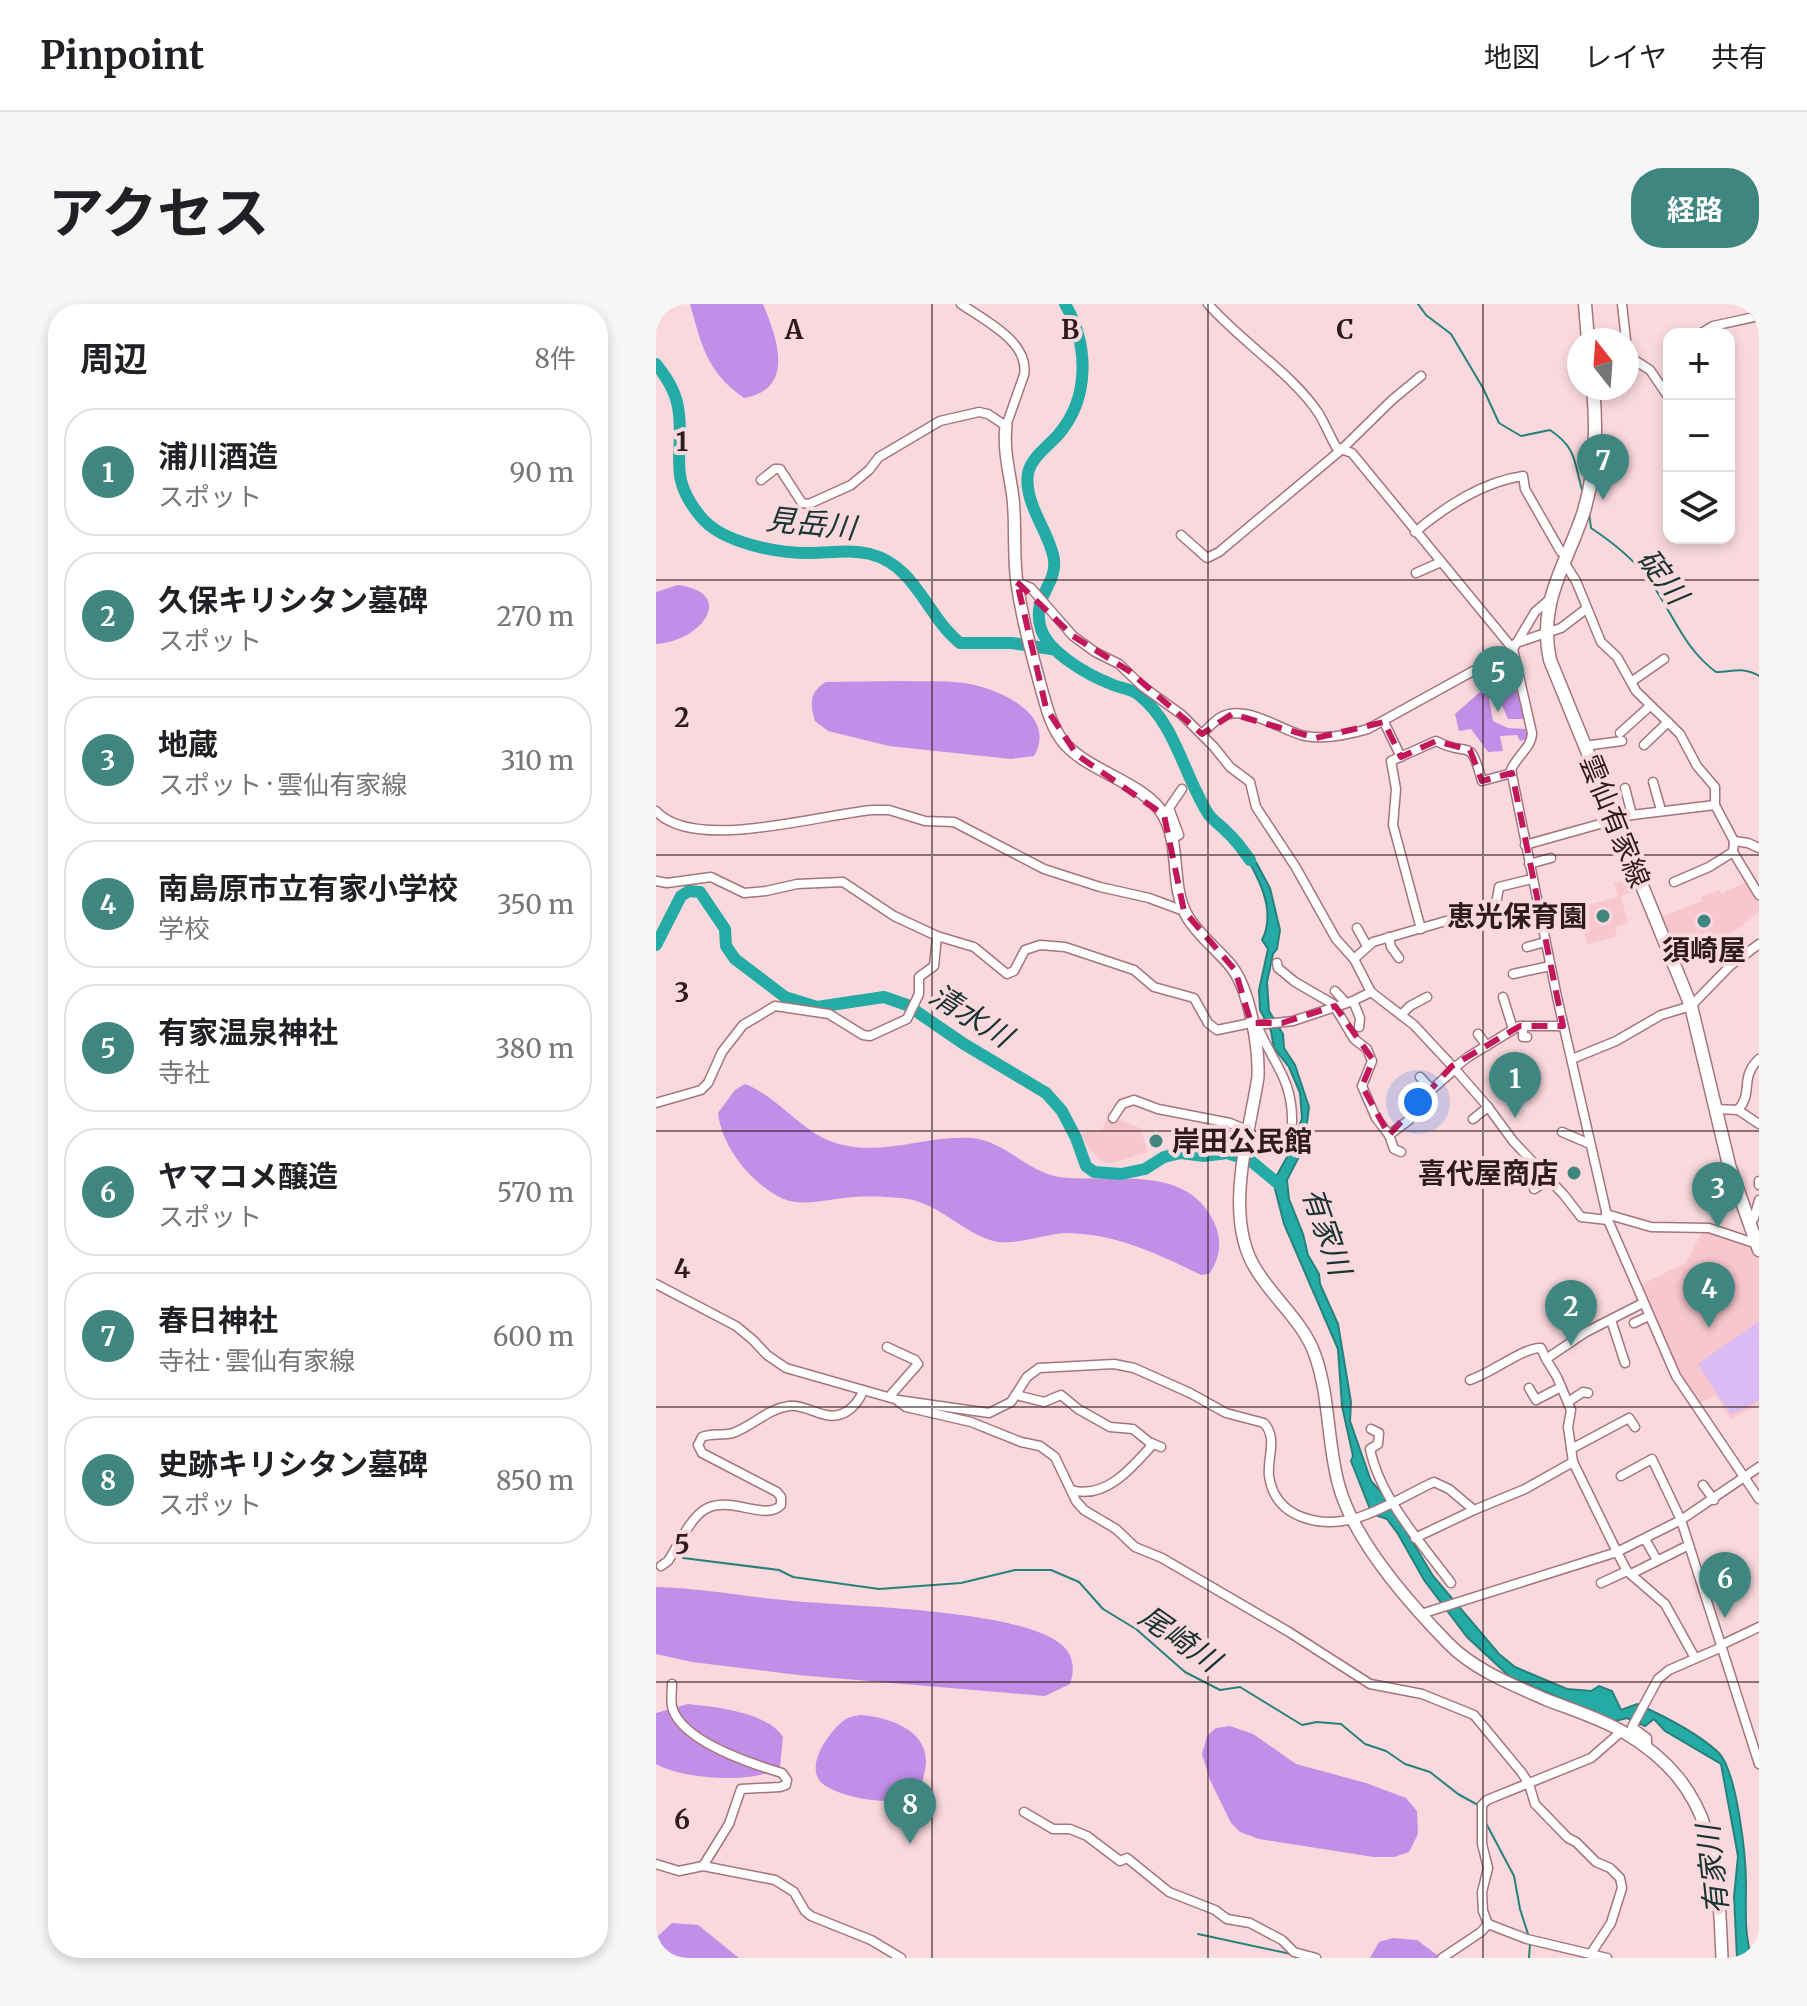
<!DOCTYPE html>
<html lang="ja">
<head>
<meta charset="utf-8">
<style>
  body { margin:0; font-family:Merriweather,"Noto Sans JP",serif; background:#f6f6f6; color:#202124 }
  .controls { position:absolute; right:24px; top:24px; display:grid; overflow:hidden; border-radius:16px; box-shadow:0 4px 12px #0003 }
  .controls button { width:72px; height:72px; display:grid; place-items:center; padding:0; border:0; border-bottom:2px solid #e0e0e0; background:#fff; color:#202124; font:40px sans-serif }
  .compass { position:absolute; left:911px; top:24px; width:72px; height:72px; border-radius:50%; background:#fff; box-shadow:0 4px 12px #0003; rotate:343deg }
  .you { position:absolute; left:762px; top:798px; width:28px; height:28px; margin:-20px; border:6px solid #fff; border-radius:50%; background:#1a73e8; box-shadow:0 0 0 12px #1a73e833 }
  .badge { display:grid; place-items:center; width:52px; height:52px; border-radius:50%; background:#3f8681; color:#fff; font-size:26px; font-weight:700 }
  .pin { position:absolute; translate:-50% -66px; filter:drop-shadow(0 2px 4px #0008) }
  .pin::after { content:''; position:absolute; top:42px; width:28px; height:24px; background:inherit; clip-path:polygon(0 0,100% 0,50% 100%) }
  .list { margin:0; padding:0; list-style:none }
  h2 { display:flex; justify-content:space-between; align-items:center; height:104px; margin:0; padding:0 32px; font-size:34px }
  h2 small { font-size:26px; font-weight:400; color:#757577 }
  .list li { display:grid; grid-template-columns:52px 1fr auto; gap:24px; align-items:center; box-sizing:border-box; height:128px; margin:0 16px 16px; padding:0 16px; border:2px solid #e0e0e0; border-radius:32px }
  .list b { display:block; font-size:30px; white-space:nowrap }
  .list p { margin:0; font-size:26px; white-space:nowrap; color:#757577 }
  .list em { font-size:26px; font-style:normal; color:#757577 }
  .icon { flex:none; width:44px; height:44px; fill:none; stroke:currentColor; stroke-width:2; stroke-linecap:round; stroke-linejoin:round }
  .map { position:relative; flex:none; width:1103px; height:1654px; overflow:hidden; border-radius:32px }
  header { display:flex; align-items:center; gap:48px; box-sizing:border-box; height:112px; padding:0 40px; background:#fff; border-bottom:2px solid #e0e0e0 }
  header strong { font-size:38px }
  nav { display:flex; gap:44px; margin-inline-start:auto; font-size:28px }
  .intro { display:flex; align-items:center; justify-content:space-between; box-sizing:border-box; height:192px; padding:0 48px }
  h1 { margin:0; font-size:56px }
  .button { padding:20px 36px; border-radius:32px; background:#3f8681; color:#fff; font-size:28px; font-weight:700 }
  main { display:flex; gap:48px; padding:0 48px }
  aside { flex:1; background:#fff; border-radius:32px; box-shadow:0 4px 12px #0003 }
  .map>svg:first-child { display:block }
  .built { fill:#f8c7ce }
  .green { fill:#dbbbf4 }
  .forest { fill:#c28ee8 }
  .water { fill:#25aba5; stroke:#28807c; stroke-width:2 }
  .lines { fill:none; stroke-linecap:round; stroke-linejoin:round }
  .stream { stroke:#28807c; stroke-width:2 }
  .river { stroke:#25aba5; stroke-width:12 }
  .minor-casing { stroke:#a4757b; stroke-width:11 }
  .tertiary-casing { stroke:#a4757b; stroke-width:14 }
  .secondary-casing { stroke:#a4757b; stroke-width:15 }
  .minor { stroke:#fff; stroke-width:8 }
  .tertiary { stroke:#fff; stroke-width:11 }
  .secondary { stroke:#fff; stroke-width:12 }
  .marked { fill:none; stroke:#c2185b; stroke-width:6; stroke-dasharray:16 10; stroke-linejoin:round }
  .grid { fill:none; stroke:#2e1b1e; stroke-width:2; stroke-opacity:0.55 }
  .poi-dot { fill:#3f8681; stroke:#f9d9dd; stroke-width:3 }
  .labels { text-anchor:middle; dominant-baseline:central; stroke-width:8; stroke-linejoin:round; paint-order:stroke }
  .street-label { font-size:28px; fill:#2e1b1e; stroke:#f9d9dd }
  .poi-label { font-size:28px; font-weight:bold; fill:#2e1b1e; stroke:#f9d9dd; text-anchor:end }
  .water-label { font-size:30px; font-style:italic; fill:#183331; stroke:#f9d9dd }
  .grid-label { font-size:26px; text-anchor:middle; font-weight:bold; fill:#2e1b1e; stroke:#f9d9dd; stroke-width:8; stroke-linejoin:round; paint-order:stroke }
</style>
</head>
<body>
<header>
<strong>Pinpoint</strong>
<nav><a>地図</a><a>レイヤ</a><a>共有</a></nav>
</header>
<div class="intro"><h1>アクセス</h1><a class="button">経路</a></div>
<main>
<aside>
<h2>周辺<small>8件</small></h2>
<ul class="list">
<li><span class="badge">1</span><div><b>浦川酒造</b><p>スポット</p></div><em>90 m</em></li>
<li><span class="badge">2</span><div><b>久保キリシタン墓碑</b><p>スポット</p></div><em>270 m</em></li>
<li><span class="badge">3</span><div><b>地蔵</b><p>スポット · 雲仙有家線</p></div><em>310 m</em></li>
<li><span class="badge">4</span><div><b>南島原市立有家小学校</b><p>学校</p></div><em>350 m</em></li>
<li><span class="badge">5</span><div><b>有家温泉神社</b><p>寺社</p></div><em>380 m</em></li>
<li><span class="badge">6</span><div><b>ヤマコメ醸造</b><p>スポット</p></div><em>570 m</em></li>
<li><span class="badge">7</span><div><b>春日神社</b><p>寺社 · 雲仙有家線</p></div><em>600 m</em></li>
<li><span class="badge">8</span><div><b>史跡キリシタン墓碑</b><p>スポット</p></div><em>850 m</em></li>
</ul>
</aside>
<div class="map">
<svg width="1103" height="1654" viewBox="0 0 1103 1654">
  <rect width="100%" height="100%" fill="#f9d9dd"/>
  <g class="built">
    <path d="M981,572L985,586L965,592L972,619L959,623L961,632L931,640L922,604L962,593L958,579Z"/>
    <path d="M1091,577L1103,595V608L1052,648L1047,642L1022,656L1004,613L1046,597L1045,593L1063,586L1066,590Z"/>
    <path d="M454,812L484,824L492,848L460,858L451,859L443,855L432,843L425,829L445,826Z"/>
    <path d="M1052,927L1099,945L1103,952V1100L1075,1115L1059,1091L1042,1101L1021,1068L984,981L1030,959L1046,928Z"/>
  </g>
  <path class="green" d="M1103,1017V1096L1075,1111L1042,1060Z"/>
  <g class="forest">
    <path d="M34,0H107C121,34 140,85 88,94C50,67 46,42 34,0Z"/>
    <path d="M22,281C81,289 46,337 0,340V288Z"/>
    <path d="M854,373L866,399L869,415H852L842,392L833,395L837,417L852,424L872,425L871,435L864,437L861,431L844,432L847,447L832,448L815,425L803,427L799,410L824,388Z"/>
    <path d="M244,377C267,378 292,376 314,380C348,387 401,412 378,452L355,455L233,442L172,427L159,417C154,400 153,388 170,378Z"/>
    <path d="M89,780C125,794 148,833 187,841C231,851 272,831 315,834C348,836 371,868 403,873C455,880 530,858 558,918C566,936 565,953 553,970L545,971C502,950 461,930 412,929C389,929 356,944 334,936C302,925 282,898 246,894C230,893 214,892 198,893C175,894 147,904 125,894C94,878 66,843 62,809L79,786Z"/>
    <path d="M0,1283C44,1284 85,1292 128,1296C189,1303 363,1304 406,1341C418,1352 419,1366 414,1380L389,1392L142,1371L36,1358L0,1350Z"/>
    <path d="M32,1400C60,1403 111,1408 127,1433L124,1463C99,1481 26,1475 0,1460V1409Z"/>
    <path d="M204,1411C235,1413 277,1428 269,1466C267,1473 267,1483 261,1489C242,1505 185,1494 167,1480C147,1464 173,1428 187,1417C192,1413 198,1412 204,1411Z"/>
    <path d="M574,1422L597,1430L640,1460L710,1479L750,1494L761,1507L762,1530L753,1548L738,1553H718L603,1535L584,1528L575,1519L554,1476L546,1450L551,1432L560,1424Z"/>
    <path d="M16,1619L42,1621L83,1654H7L1,1633Z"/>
    <path d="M737,1634L761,1636L785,1654H714L723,1638Z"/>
  </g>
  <path class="water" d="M581,536L600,558L614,584L624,626L621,645L617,650L611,678L613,707L627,730L628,744L639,761L653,803L648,843L631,876L633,895L647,930L652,951L663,970L664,980L682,1020L695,1098L694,1117L715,1177L731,1195L777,1272L843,1350L859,1363L911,1385L935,1387L943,1382L956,1387L965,1406L981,1400C1008,1412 1040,1428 1062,1448C1081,1466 1090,1553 1090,1580C1090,1604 1088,1632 1096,1654H1081L1078,1593L1082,1552L1065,1460L1009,1427L998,1415L989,1422L971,1414L959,1417L854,1373L811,1333L768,1276L742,1230L731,1215L716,1210L695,1157L697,1152L686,1102L682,1045L628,920L619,885L621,871L636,844L646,814L644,789L633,763L618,744L615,727L604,706L603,686L612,645L606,636C623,603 597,565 581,536Z"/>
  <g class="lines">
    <g class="stream">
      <path d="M762,0L770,11L795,30L827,84L843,119L865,132L894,126C921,144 918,158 926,186"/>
      <path d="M933,208L935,224C959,240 983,259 998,283C1018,313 1029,345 1060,368C1077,368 1087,362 1103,372"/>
      <path d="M27,1254L123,1266L137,1273L223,1285L305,1279L359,1266H395L423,1278L447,1305L480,1325L529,1368L564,1386L584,1383L646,1421L661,1418L685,1420L709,1440L730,1447L749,1460L774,1468L802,1490L822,1501"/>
      <path d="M831,1521L858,1572L864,1605L873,1633"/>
      <path d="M542,1630L635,1650"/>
      <path d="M873,1654L874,1639"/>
    </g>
    <g class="river">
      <path d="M409,0C433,41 434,94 402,131C392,142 375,154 372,169C367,200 395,230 398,256C401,282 375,292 385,325C393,349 432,371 455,380C463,384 476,385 483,391C520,420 528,473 553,511C558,517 565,522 571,528C580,536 587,546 594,556"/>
      <path d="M0,60C10,73 19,86 22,103C30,149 9,170 45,213C66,239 121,249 153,249C174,249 193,245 214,250C261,262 270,312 304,339H356L395,345"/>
      <path d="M0,641L25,592L33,587L44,588L69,625L70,642L79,655L129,693L161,703L228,693L251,701L308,740L390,789L406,807L420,834L430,862L438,868L465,870L489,865L508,853L525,849L548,852L571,849L595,857L625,882"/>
    </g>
    <g class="minor-casing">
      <g id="minor">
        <path d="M552,0C584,37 638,71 663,110C669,120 674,132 680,143L696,149L857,345L876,429C876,443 860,453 855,466L901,693L952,916L1020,1072L1103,1195"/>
        <path d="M966,0L970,36"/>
        <path d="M1044,30L1057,22L1103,12"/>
        <path d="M971,42L975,54L994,66L1013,94"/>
        <path d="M105,176L119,165H124L146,199L153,200L195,181L213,166L223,153L284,117L323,108L332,110L350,122L368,71C374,38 328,16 305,0"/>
        <path d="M759,228C790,202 826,178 867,172L869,185L905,248L911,253"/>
        <path d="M525,231L551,254L563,248L685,146L736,96L765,72"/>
        <path d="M908,258L920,277L945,338L961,353L980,387L1024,430L1041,462L1059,483V501L1078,537L1077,548L1103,591"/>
        <path d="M760,269L785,258"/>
        <path d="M361,278L375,284L417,332L439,348L463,360L486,382L526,411L558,443L574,463L594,478L600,503L639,562L680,635L698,655L715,688L758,721L798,764L832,803L857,837L908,891L925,913L952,916"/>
        <path d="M860,339L905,324L930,305"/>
        <path d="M975,378L1008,355"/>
        <path d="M728,418L745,453"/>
        <path d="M964,429L994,402"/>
        <path d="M546,430C552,424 558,417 565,413C590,399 625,427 649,432C670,436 692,431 712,425L857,345L879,308L894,295"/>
        <path d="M988,441L1012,418"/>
        <path d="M928,442L966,437"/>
        <path d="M997,478L1005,506"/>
        <path d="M969,484L976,511"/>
        <path d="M0,507C38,549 165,510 217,506H233L269,517L298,518L388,565L444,583L493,594L528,607"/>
        <path d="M517,534L523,531L513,504L526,485"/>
        <path d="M1078,537L1092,539L1103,544"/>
        <path d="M869,541L976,511L1059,501"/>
        <path d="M873,560L895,554"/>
        <path d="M0,577L11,579L55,573L88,589L110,587L141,580L187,578L238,612L281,632L318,643L351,670L358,667L369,646L384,641L409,643L478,666L498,683L538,694L552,719L561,726L595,719L601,721L637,717L697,697L715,688"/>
        <path d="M1018,578L1053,563L1077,548"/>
        <path d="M701,624L711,642"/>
        <path d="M765,625L737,521L740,485L735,457L780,437C814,455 813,430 826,477L856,469"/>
        <path d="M733,633L735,643L743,654"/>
        <path d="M871,643L889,638"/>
        <path d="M698,655L717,638L835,604L840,600L843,583L876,575"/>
        <path d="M621,659L622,664L639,678L677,700L698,735L711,745L716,757L706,782L720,814L733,831L738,845L745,848"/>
        <path d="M857,670L894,662"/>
        <path d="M679,687L690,699"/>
        <path d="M847,693L857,725"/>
        <path d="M697,697L704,714L703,723"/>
        <path d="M745,711L754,702L771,693"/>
        <path d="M601,721C616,758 637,775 636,818"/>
        <path d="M867,722V733H871"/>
        <path d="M822,730L831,742"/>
        <path d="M916,755L960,737L1005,711L1035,702L1075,661L1103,640"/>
        <path d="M798,764L812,753L863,722H907"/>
        <path d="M764,773L775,785"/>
        <path d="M0,799L45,786L52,779L66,748L87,721L119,702L173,710L207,731L214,732L251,715L263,690V673L278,662L281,632"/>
        <path d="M1060,805L1082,806C1098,788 1083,774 1103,755"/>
        <path d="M1082,806L1103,820"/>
        <path d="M457,814L466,800L478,796L502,805L574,819L594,827"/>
        <path d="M817,815L832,803"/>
        <path d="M906,828L934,840"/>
        <path d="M733,831L753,816L754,806L759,800L799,765"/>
        <path d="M1103,877V881"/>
        <path d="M878,885L894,875"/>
        <path d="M950,910L995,923L1053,924L1101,940"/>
        <path d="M1093,921L1098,914L1103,896"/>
        <path d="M0,980L80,1022L97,1036L111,1051L130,1064L242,1096L333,1109L355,1098L371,1073L383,1064L458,1060L478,1064L534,1089L570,1109L608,1119C622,1135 611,1153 613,1172C616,1192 627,1206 646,1213C693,1231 736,1197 778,1178L793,1185L818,1206L869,1185L917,1158"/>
        <path d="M987,999L930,1028L890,1055L901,1073L915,1106L912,1123L917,1158L961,1248L971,1267L1009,1300L1039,1354"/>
        <path d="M955,1016L969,1059"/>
        <path d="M978,1019L993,1012"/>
        <path d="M231,1043L259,1056L262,1060L233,1093"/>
        <path d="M814,1076C836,1069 868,1043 885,1044L890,1055"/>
        <path d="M873,1084L880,1096L905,1083"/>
        <path d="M360,1091L388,1098L405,1091L422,1105L454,1123L477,1125L493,1138L505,1143"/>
        <path d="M243,1098L250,1103L315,1118L365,1138L384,1142L399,1153L420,1197L428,1206L460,1225L479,1243L506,1254L633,1328L714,1380L766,1390L818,1411L866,1469L873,1480L879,1500L912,1534L920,1538L940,1558L954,1564L964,1574L966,1584L955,1619L936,1648"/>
        <path d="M912,1098L927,1088L932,1089"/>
        <path d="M715,1125L723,1129L722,1140L714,1145C724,1194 766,1240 795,1279"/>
        <path d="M915,1145L973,1114L979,1123"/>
        <path d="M965,1172L996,1155L1025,1216L1103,1460"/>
        <path d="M1047,1181L1058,1196"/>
        <path d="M415,1186C449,1196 476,1164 497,1140"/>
        <path d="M759,1234L818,1206"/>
        <path d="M989,1235L1001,1256"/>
        <path d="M5,1262L12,1257C22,1242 33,1216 48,1206C73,1190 109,1218 125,1201V1193L121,1188L46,1149L42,1141L46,1133C56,1129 66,1132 77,1129C97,1122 111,1105 133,1102C150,1100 166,1115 182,1111C193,1109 204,1097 207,1086"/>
        <path d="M975,1270L1033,1241"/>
        <path d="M945,1279L971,1267"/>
        <path d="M765,1310L961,1248L1025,1216L1103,1163"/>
        <path d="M1065,1341L1103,1323"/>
        <path d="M16,1380C16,1389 14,1398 17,1406C29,1438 96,1460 126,1469L131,1476L130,1481L124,1483L85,1485L73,1520L47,1562"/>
        <path d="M991,1443V1434L976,1423L1002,1375L1013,1366L1066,1343"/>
        <path d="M368,1508L397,1525H414L431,1532L464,1557L471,1554L513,1588L559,1606L571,1615L594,1619L626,1636L638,1648L660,1654"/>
        <path d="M0,1560L23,1567L47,1562L119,1576L138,1588L149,1607L155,1612L215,1636L245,1654"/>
        <path d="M832,1620L827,1607L826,1588L832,1564L826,1540V1501L831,1496L935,1454L966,1427"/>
        <path d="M832,1620L871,1635L951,1654"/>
        <path d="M786,1654L825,1628L832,1620"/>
      </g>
    </g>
    <g class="tertiary-casing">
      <path id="tertiary" d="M350,122C347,147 354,170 357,194C360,222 357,251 361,279C366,314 375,347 384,380C390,401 395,425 410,441C436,469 491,480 508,512C525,543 514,582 531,612C542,631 561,645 575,662C594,686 603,743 602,773C593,832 566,914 601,967C619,996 648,1019 659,1051C674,1093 671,1140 683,1182C698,1236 753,1299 792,1339C818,1366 857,1381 891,1396C917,1406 946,1415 969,1429C1060,1483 1062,1558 1066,1654"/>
    </g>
    <g class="secondary-casing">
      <g id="secondary">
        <path d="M929,0L932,36"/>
        <path d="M937,84C941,125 940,167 928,207C911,260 881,298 894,356L1035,702L1073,861L1103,946"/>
      </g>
    </g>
    <use href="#minor" class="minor"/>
    <use href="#tertiary" class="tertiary"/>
    <use href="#secondary" class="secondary"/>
  </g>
  <path class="marked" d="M361,278L417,332L473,367L546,430L576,410L660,434L728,418L745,453L780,437L814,446L826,477L856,469L907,722H864L796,762L733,831L706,782L717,756L679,702L626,719H595L579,666L528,607L508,511L421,451L390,404Z"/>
  <path class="grid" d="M276,0V1654M552,0V1654M827,0V1654M0,276H1103M0,551H1103M0,827H1103M0,1103H1103M0,1378H1103"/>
  <g class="poi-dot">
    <circle cx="947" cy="612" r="8"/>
    <circle cx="1048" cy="617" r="8"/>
    <circle cx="500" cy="837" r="8"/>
    <circle cx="918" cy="869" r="8"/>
  </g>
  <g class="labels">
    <g class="street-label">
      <text transform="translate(959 517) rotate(68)">雲仙有家線</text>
    </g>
    <g class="poi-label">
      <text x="931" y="612">恵光保育園</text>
      <text x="1048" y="646" text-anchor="middle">須崎屋</text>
      <text x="516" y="837" text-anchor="start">岸田公民館</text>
      <text x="902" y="869">喜代屋商店</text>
    </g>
    <g class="water-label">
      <text transform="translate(155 219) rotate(6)">見岳川</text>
      <text transform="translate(1007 272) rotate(53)">碇川</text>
      <text transform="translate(315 711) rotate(32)">清水川</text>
      <text transform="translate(671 927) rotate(71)">有家川</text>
      <text transform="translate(524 1334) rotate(35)">尾崎川</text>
      <text transform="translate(1056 1566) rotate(-96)">有家川</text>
    </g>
  </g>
  <g class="grid-label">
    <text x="138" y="35">A</text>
    <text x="414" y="35">B</text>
    <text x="689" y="35">C</text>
    <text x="26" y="147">1</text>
    <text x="26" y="423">2</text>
    <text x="26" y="698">3</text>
    <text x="26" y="974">4</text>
    <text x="26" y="1250">5</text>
    <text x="26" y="1525">6</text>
  </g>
</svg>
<div class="controls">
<button>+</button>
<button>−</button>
<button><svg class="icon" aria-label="layers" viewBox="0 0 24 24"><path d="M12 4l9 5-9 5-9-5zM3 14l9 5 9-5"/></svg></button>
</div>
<svg class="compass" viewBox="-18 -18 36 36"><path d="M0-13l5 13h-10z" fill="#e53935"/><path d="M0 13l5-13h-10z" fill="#757577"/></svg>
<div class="you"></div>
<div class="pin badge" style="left:859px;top:814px">1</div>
<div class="pin badge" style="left:915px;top:1042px">2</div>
<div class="pin badge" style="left:1062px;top:924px">3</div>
<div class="pin badge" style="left:1053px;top:1024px">4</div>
<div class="pin badge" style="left:842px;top:408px">5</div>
<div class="pin badge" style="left:1069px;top:1314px">6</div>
<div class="pin badge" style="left:947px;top:196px">7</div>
<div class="pin badge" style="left:254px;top:1540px">8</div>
</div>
</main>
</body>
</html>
